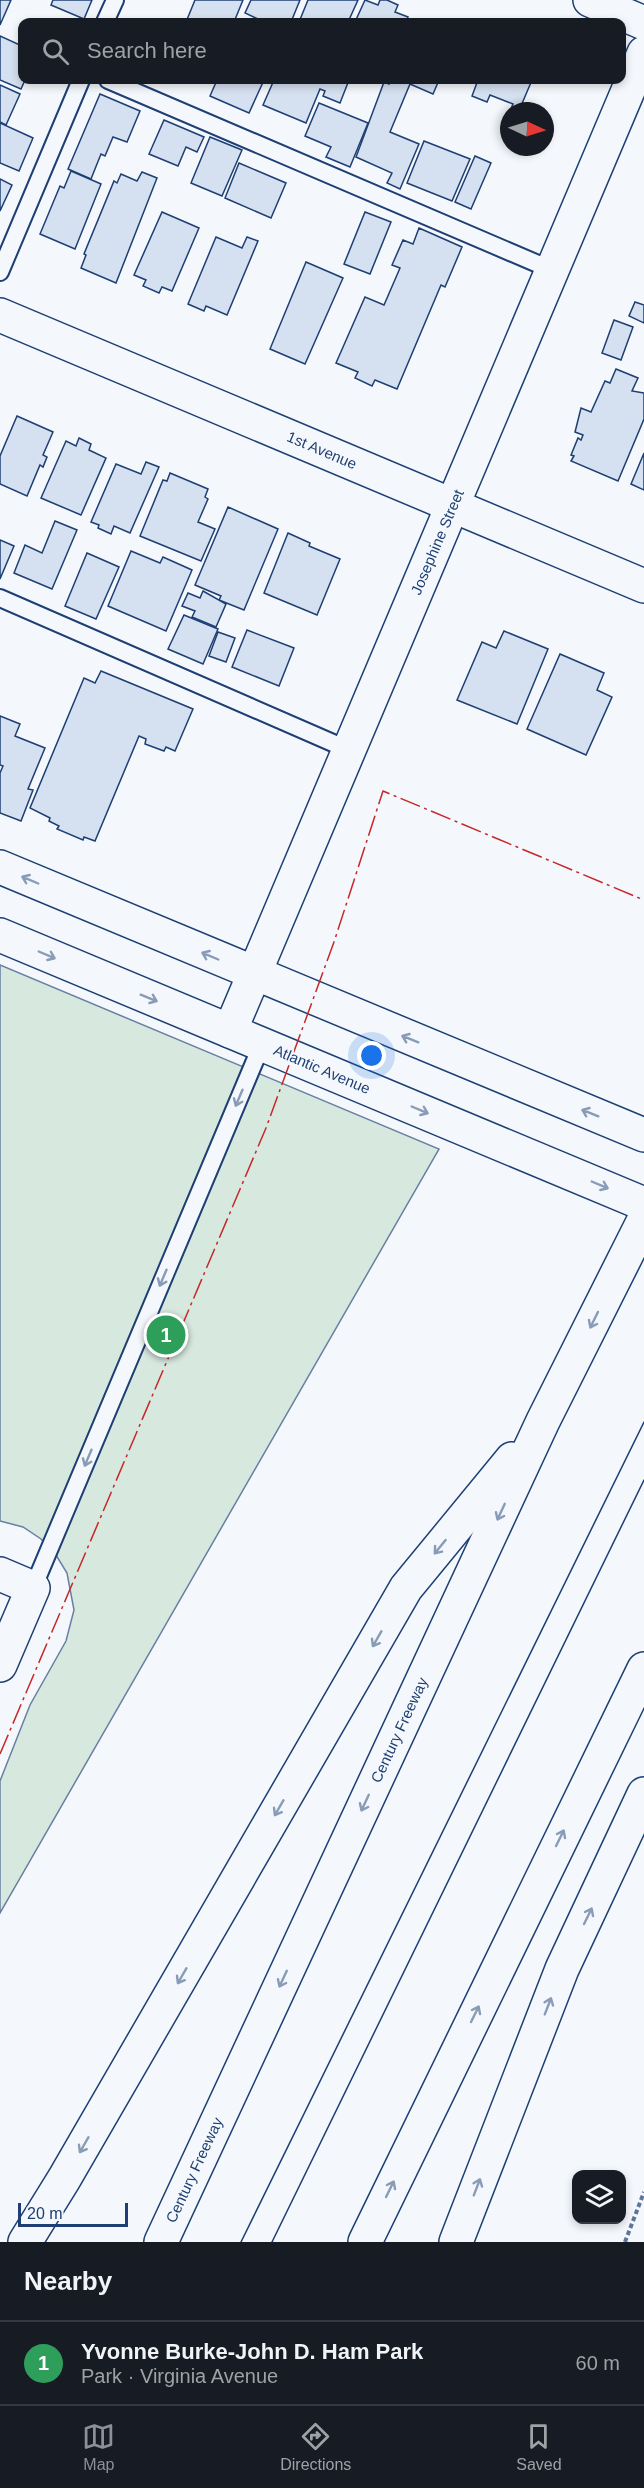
<!DOCTYPE html>
<html lang="en">
<head>
<meta charset="utf-8">
<style>
  body { margin:0; font-family:Helvetica,sans-serif; background:#20242c; color:#f1f3f6 }
  .controls { position:absolute; right:18px; bottom:18px; display:grid; overflow:hidden; border-radius:12px; box-shadow:0 3px 9px #0003 }
  .controls button { width:54px; height:54px; display:grid; place-items:center; padding:0; border:0; border-bottom:2px solid #363941; background:#171b24; color:#f1f3f6; font:30px sans-serif }
  .compass { position:absolute; left:500px; top:102px; width:54px; height:54px; border-radius:50%; background:#171b24; box-shadow:0 3px 9px #0003; rotate:94deg }
  .scale { position:absolute; left:18px; bottom:15px; width:110px; box-sizing:border-box; padding-left:6px; border:3px solid #1d3f73; border-top:0; font-size:16px; line-height:21px; white-space:nowrap; color:#1d3f73; -webkit-text-stroke:4px #f4f7fb; paint-order:stroke }
  .you { position:absolute; left:372px; top:1056px; width:21px; height:21px; margin:-15px; border:4px solid #fff; border-radius:50%; background:#1a73e8; box-shadow:0 0 0 9px #1a73e833 }
  .badge { display:grid; place-items:center; width:39px; height:39px; border-radius:50%; background:#8c9099; color:#fff; font-size:20px; font-weight:700 }
  .pin { position:absolute; translate:-50% -50%; border:3px solid #fff; box-shadow:0 2px 6px #0006 }
  .list { margin:0; padding:0; list-style:none }
  h2 { display:flex; justify-content:space-between; align-items:center; height:78px; margin:0; padding:0 24px; font-size:26px }
  h2 small { font-size:20px; font-weight:400; color:#9ea1a6 }
  .list li { display:grid; grid-template-columns:39px 1fr auto; gap:18px; align-items:center; box-sizing:border-box; height:84px; padding:0 24px; border-top:2px solid #363941 }
  .list b { display:block; font-size:22px; white-space:nowrap }
  .list p { margin:0; font-size:20px; white-space:nowrap; color:#9ea1a6 }
  .list em { font-size:20px; font-style:normal; color:#9ea1a6 }
  .icon { flex:none; width:33px; height:33px; fill:none; stroke:currentColor; stroke-width:2; stroke-linecap:round; stroke-linejoin:round }
  .map { position:relative; flex:none; width:644px; height:2242px; overflow:hidden }
  .search { position:absolute; background:#171b24; box-shadow:0 3px 9px #0003; left:18px; right:18px; top:18px; height:66px; display:flex; align-items:center; gap:15px; box-sizing:border-box; padding:0 21px; border-radius:12px; color:#9ea1a6; font-size:22px }
  .sheet { height:162px; background:#171b24 }
  nav { display:flex; justify-content:space-around; align-items:center; box-sizing:border-box; height:84px; border-top:2px solid #363941; background:#171b24; font-size:16px; color:#9ea1a6 }
  nav a { display:grid; justify-items:center; gap:3px }
  nav .on { color:#8c9099 }
  .map>svg:first-child { display:block }
  .green { fill:#d7e8df; stroke:#687fa3; stroke-width:1.5 }
  .building { fill:#d5e0f0; stroke:#1d3f73; stroke-width:1.5 }
  .lines { fill:none; stroke-linecap:round; stroke-linejoin:round }
  .lane-casing { stroke:#1d3f73; stroke-width:20 }
  .street-casing { stroke:#1d3f73; stroke-width:36 }
  .primary-casing { stroke:#1d3f73; stroke-width:36 }
  .highway-casing { stroke:#1d3f73; stroke-width:36 }
  .path { stroke:#5e769c; stroke-width:4; stroke-dasharray:4.5 3; stroke-linecap:butt }
  .lane { stroke:#f4f7fb; stroke-width:16 }
  .street { stroke:#f4f7fb; stroke-width:33 }
  .primary { stroke:#f4f7fb; stroke-width:33 }
  .highway { stroke:#f4f7fb; stroke-width:33 }
  .tram { stroke:#1d3f73; stroke-width:1.5 }
  .power { stroke:#c62828; stroke-width:1.5; stroke-dasharray:21 4.5 3 4.5; stroke-linecap:butt }
  .oneway { stroke:#889bb7 }
  .labels { text-anchor:middle; dominant-baseline:central; stroke-width:4.5; stroke-linejoin:round; paint-order:stroke }
  .street-label { font-size:15px; fill:#1d3f73; stroke:#f4f7fb }
</style>
</head>
<body>
<div class="map">
<svg width="644" height="2242" viewBox="0 0 644 2242">
  <rect width="100%" height="100%" fill="#f4f7fb"/>
  <path class="green" d="M0,965L439,1149L0,1913V1781L30,1705L66,1641L74,1610L67,1573L56,1555L41,1539L23,1527L0,1521Z"/>
  <g class="building">
    <path d="M0,0H11L0,25Z"/>
    <path d="M53,0H92L84,19L51,5Z"/>
    <path d="M195,0H243L234,22H186Z"/>
    <path d="M251,0H300L291,22H259L260,20L245,13Z"/>
    <path d="M308,0H358L348,22H299Z"/>
    <path d="M365,0L378,5L380,0H387L398,5L395,12L408,17L406,22H355Z"/>
    <path d="M0,36L22,46V80H25L21,89L0,80Z"/>
    <path d="M217,80H264L249,113L210,96Z"/>
    <path d="M274,80H349L340,103L323,96L325,91L320,89L306,123L263,105Z"/>
    <path d="M391,80H439L433,94L410,84L390,132L419,144L400,189L387,183L392,173L356,157L384,82L389,84Z"/>
    <path d="M478,80H532L521,106L528,108L527,111H510L513,104L490,95L487,102L472,96Z"/>
    <path d="M0,85L20,94L6,125L0,122Z"/>
    <path d="M100,94L140,111L127,142L113,137L105,156L101,154L91,179L68,169Z"/>
    <path d="M319,103L368,123L350,167L326,157L331,147L305,136Z"/>
    <path d="M164,120L204,137L197,152L186,147L178,166L149,154Z"/>
    <path d="M0,123L33,138L19,171L0,163Z"/>
    <path d="M210,137L242,150L222,196L191,183Z"/>
    <path d="M424,141L470,159L452,201L407,183Z"/>
    <path d="M475,156L491,163L471,209L455,202Z"/>
    <path d="M239,163L286,183L271,218L225,198Z"/>
    <path d="M71,171L101,184L75,249L40,234L60,186L64,188Z"/>
    <path d="M142,172L157,178L116,283L81,268L86,255L84,254L114,181L117,183L121,174L137,181Z"/>
    <path d="M0,179L12,185L0,211Z"/>
    <path d="M162,212L199,228L172,291L162,287L159,293L143,286L146,280L134,275Z"/>
    <path d="M365,212L391,222L370,274L344,264Z"/>
    <path d="M419,228L462,247L445,287L441,285L397,389L375,380L372,386L355,378L358,372L336,363L365,297L384,305L400,268L392,265L403,240L413,244Z"/>
    <path d="M216,237L242,248L247,237L258,241L227,315L206,306L204,311L188,304Z"/>
    <path d="M306,262L343,278L305,364L270,349Z"/>
    <path d="M635,302L644,305V323L629,316Z"/>
    <path d="M614,320L633,327L621,360L602,353Z"/>
    <path d="M616,369L638,378L632,391L644,393V419L618,481L571,461L574,456L571,455L578,438L581,440L583,435L575,432L581,408L591,412L605,381L610,383Z"/>
    <path d="M17,416L53,432L43,455L47,457L43,467L40,465L27,496L0,484V456Z"/>
    <path d="M79,438L91,444L89,450L106,458L81,515L41,498L66,441L76,446Z"/>
    <path d="M644,453V490L631,484Z"/>
    <path d="M146,462L159,467L130,533L114,526L111,534L98,528L99,525L91,522L116,464L141,474Z"/>
    <path d="M170,473L208,489L205,497L208,499L198,522L215,529L201,561L140,536L163,480L167,481Z"/>
    <path d="M228,507L278,529L244,610L219,600L221,596L195,585Z"/>
    <path d="M55,521L77,530L52,589L14,573L25,545L42,553Z"/>
    <path d="M288,533L310,543L309,546L340,559L317,615L264,593Z"/>
    <path d="M0,540L14,546L0,579Z"/>
    <path d="M131,551L160,563L163,557L192,570L166,631L108,606Z"/>
    <path d="M87,553L119,567L96,619L65,606Z"/>
    <path d="M203,591L226,604L216,627L192,617L195,611L182,606L188,593L200,598Z"/>
    <path d="M184,615L218,629L203,664L168,649Z"/>
    <path d="M247,630L294,648L279,686L232,667Z"/>
    <path d="M504,631L548,649L517,724L457,700L482,642L496,648Z"/>
    <path d="M218,632L235,638L226,662L209,656Z"/>
    <path d="M560,654L604,673L597,690L612,697L586,755L527,729Z"/>
    <path d="M101,671L193,709L175,751L166,747L164,751L145,744L146,739L139,736L95,841L84,837L83,840L57,829L59,826L49,821L50,818L30,808L84,678L95,683Z"/>
    <path d="M0,716L20,724L15,736L45,748L28,789L33,790L21,821L0,813V773L3,766L0,765Z"/>
  </g>
  <g class="lines">
    <g class="lane-casing">
      <g id="lane">
        <path d="M105,22L115,0"/>
        <path d="M108,80L552,270"/>
        <path d="M0,272L81,80"/>
        <path d="M0,598L349,750"/>
        <path d="M33,1588L262,1044"/>
      </g>
    </g>
    <g class="street-casing">
      <g id="street">
        <path d="M590,0L644,23"/>
        <path d="M0,315L644,586"/>
        <path d="M230,1031L644,53"/>
        <path d="M0,1574L33,1588L0,1665"/>
      </g>
    </g>
    <g class="primary-casing">
      <g id="primary">
        <path d="M0,867L644,1135"/>
        <path d="M0,935L644,1204"/>
      </g>
    </g>
    <g class="highway-casing">
      <g id="highway">
        <path d="M25,2242L64,2179L406,1588L512,1459"/>
        <path d="M161,2242L543,1421L644,1220"/>
        <path d="M365,2242L644,1669"/>
        <path d="M456,2242L562,1969L644,1794"/>
      </g>
    </g>
    <path class="path" d="M625,2242L644,2192"/>
    <use href="#lane" class="lane"/>
    <use href="#street" class="street"/>
    <use href="#primary" class="primary"/>
    <use href="#highway" class="highway"/>
    <g class="tram">
      <path d="M241,2242L644,1422"/>
      <path d="M272,2242L644,1480"/>
    </g>
    <path class="power" d="M0,1754L266,1128L334,942L383,791L644,900"/>
  </g>
  <defs><path id="oneway-shaft" d="M-6 0H5M1.5-3L5.5 0L1.5 3" fill="none" stroke-width="1.6" stroke-linecap="round" stroke-linejoin="round" transform="scale(1.5)"/></defs>
  <g class="oneway">
    <use href="#oneway-shaft" transform="translate(30 880) rotate(-157)"/>
    <use href="#oneway-shaft" transform="translate(47 955) rotate(23)"/>
    <use href="#oneway-shaft" transform="translate(210 956) rotate(-157)"/>
    <use href="#oneway-shaft" transform="translate(149 998) rotate(22)"/>
    <use href="#oneway-shaft" transform="translate(410 1039) rotate(-158)"/>
    <use href="#oneway-shaft" transform="translate(239 1098) rotate(113)"/>
    <use href="#oneway-shaft" transform="translate(420 1110) rotate(23)"/>
    <use href="#oneway-shaft" transform="translate(590 1113) rotate(-158)"/>
    <use href="#oneway-shaft" transform="translate(600 1185) rotate(23)"/>
    <use href="#oneway-shaft" transform="translate(163 1278) rotate(113)"/>
    <use href="#oneway-shaft" transform="translate(594 1320) rotate(116)"/>
    <use href="#oneway-shaft" transform="translate(88 1458) rotate(113)"/>
    <use href="#oneway-shaft" transform="translate(501 1512) rotate(115)"/>
    <use href="#oneway-shaft" transform="translate(440 1547) rotate(129)"/>
    <use href="#oneway-shaft" transform="translate(377 1639) rotate(120)"/>
    <use href="#oneway-shaft" transform="translate(365 1803) rotate(115)"/>
    <use href="#oneway-shaft" transform="translate(279 1808) rotate(120)"/>
    <use href="#oneway-shaft" transform="translate(560 1838) rotate(-64)"/>
    <use href="#oneway-shaft" transform="translate(588 1916) rotate(-64)"/>
    <use href="#oneway-shaft" transform="translate(182 1976) rotate(120)"/>
    <use href="#oneway-shaft" transform="translate(283 1979) rotate(115)"/>
    <use href="#oneway-shaft" transform="translate(548 2006) rotate(-69)"/>
    <use href="#oneway-shaft" transform="translate(475 2014) rotate(-64)"/>
    <use href="#oneway-shaft" transform="translate(84 2145) rotate(120)"/>
    <use href="#oneway-shaft" transform="translate(477 2187) rotate(-69)"/>
    <use href="#oneway-shaft" transform="translate(390 2189) rotate(-64)"/>
  </g>
  <g class="labels">
    <g class="street-label">
      <text transform="translate(322 450) rotate(23)">1st Avenue</text>
      <text transform="translate(437 542) rotate(-67)">Josephine Street</text>
      <text transform="translate(322 1069) rotate(23)">Atlantic Avenue</text>
      <text transform="translate(399 1730) rotate(-65)">Century Freeway</text>
      <text transform="translate(194 2170) rotate(-65)">Century Freeway</text>
    </g>
  </g>
</svg>
<div class="controls">
<button><svg class="icon" aria-label="layers" viewBox="0 0 24 24"><path d="M12 4l9 5-9 5-9-5zM3 14l9 5 9-5"/></svg></button>
</div>
<svg class="compass" viewBox="-18 -18 36 36"><path d="M0-13l5 13h-10z" fill="#e53935"/><path d="M0 13l5-13h-10z" fill="#9ea1a6"/></svg>
<div class="scale">20 m</div>
<div class="you"></div>
<div class="pin badge" style="left:166px;top:1335px;background:#2e9e5b">1</div>
<div class="search"><svg class="icon" aria-label="search" viewBox="0 0 24 24"><circle cx="10" cy="10" r="6"/><path d="M15 15l6 6"/></svg>Search here</div>
</div>
<section class="sheet">
<h2>Nearby<small></small></h2>
<ul class="list">
<li><span class="badge" style="background:#2e9e5b">1</span><div><b>Yvonne Burke-John D. Ham Park</b><p>Park · Virginia Avenue</p></div><em>60 m</em></li>
</ul>
</section>
<nav>
<a class="on"><svg class="icon" aria-label="map" viewBox="0 0 24 24"><path d="M3 6l6-2 6 2 6-2v14l-6 2-6-2-6 2zM9 4v14M15 6v14"/></svg>Map</a>
<a><svg class="icon" aria-label="directions" viewBox="0 0 24 24"><path d="M12 3l9 9-9 9-9-9zM9 14v-3h6M13 9l2 2-2 2"/></svg>Directions</a>
<a><svg class="icon" aria-label="saved" viewBox="0 0 24 24"><path d="M7 4h10v16l-5-4-5 4z"/></svg>Saved</a>
</nav>
</body>
</html>
